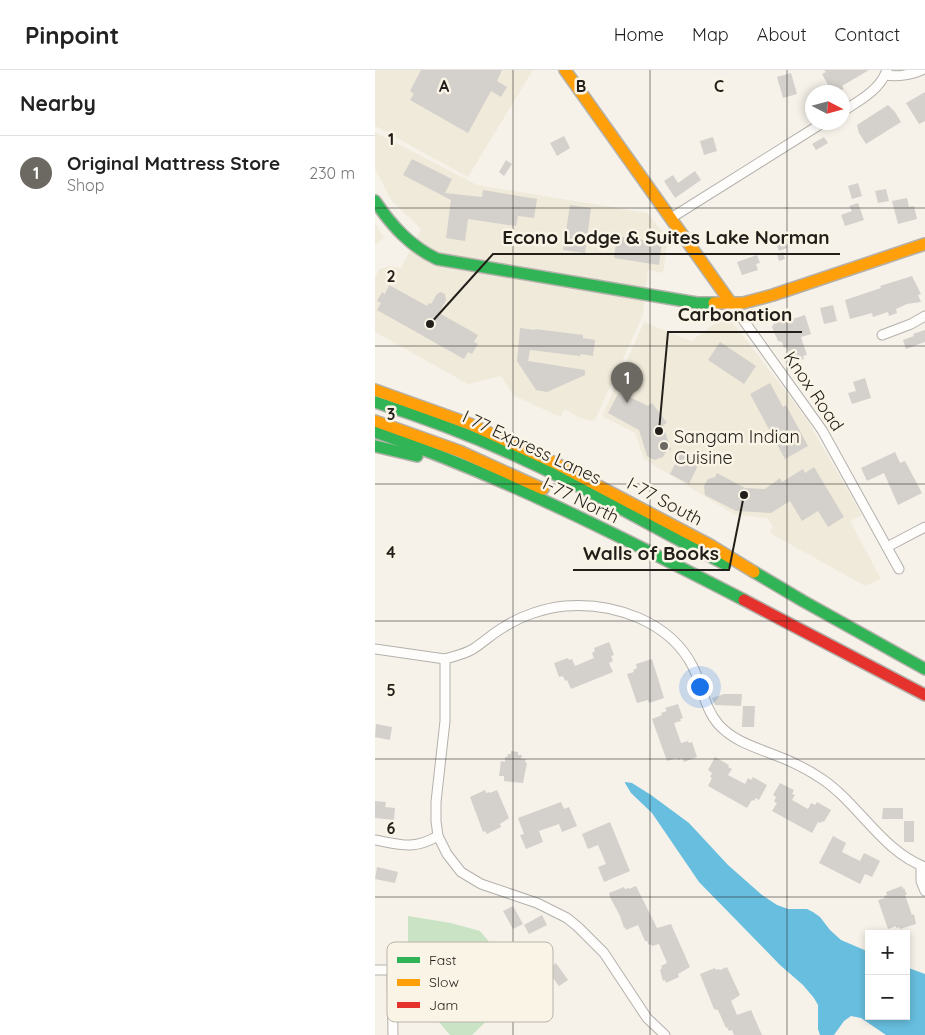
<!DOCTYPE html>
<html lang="en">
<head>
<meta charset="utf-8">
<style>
  body { margin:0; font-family:Quicksand,sans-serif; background:#f2f2f2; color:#222 }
  .controls { position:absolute; right:15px; bottom:15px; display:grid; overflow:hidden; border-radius:0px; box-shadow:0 2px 8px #0003 }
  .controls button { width:45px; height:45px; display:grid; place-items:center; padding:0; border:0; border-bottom:1px solid #e0e0e0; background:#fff; color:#222; font:25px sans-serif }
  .compass { position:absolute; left:430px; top:15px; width:45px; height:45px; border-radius:50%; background:#fff; box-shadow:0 2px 8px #0003; rotate:96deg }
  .you { position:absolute; left:324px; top:616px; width:18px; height:18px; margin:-12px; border:4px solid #fff; border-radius:50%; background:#1a73e8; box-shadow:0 0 0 8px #1a73e833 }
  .badge { display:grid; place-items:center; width:32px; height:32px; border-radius:50%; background:#6c6963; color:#fff; font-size:16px; font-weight:700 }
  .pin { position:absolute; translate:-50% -41px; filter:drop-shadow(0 1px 2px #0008) }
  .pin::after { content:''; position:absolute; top:26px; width:18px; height:15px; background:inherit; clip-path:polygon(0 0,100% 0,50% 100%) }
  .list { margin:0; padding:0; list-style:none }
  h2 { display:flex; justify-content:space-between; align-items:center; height:65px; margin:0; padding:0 20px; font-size:21px }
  h2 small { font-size:16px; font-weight:400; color:#767676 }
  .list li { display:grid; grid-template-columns:32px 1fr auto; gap:15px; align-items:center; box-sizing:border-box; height:75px; padding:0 20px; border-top:1px solid #e0e0e0 }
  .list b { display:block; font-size:19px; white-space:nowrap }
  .list p { margin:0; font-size:16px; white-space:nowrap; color:#767676 }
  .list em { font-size:16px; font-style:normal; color:#767676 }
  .map { position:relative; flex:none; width:550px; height:965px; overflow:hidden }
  header { display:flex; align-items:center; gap:30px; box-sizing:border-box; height:70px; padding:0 25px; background:#fff; border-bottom:1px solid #e0e0e0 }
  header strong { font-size:24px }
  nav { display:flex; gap:28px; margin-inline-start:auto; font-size:18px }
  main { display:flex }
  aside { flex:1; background:#fff }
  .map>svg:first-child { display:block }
  .built { fill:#f0eada }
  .green { fill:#cae3c4 }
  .water { fill:#67bede }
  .building { fill:#d4d0cb }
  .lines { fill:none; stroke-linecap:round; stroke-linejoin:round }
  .street-casing { stroke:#b4b1ab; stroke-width:11 }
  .fast-casing { stroke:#b4b1ab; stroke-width:14 }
  .slow-casing { stroke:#b4b1ab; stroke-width:14 }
  .jam-casing { stroke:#b4b1ab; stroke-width:14 }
  .street { stroke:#fefdfc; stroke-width:9 }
  .fast { stroke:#30b455; stroke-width:11 }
  .slow { stroke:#ff9f0a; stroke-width:11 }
  .jam { stroke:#e5322d; stroke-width:11 }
  .grid { fill:none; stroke:#221f1a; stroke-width:1; stroke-opacity:0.55 }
  .poi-dot { fill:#6c6963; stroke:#faf4e6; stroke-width:2 }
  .labels { text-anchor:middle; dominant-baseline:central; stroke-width:5; stroke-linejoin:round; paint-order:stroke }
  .street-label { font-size:18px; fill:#221f1a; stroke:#faf4e6 }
  .poi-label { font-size:18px; fill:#221f1a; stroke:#faf4e6; text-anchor:start }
  .key { fill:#faf4e6; stroke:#b9b4a9; stroke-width:1 }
  .key-label { font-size:14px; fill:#221f1a }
  .grid-label { font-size:16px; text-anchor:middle; font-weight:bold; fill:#221f1a; stroke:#faf4e6; stroke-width:5; stroke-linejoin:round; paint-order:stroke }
  .leader { fill:none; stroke:#221f1a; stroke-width:2 }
  .callout-dot { fill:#221f1a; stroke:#faf4e6; stroke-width:2 }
  .callout-label { font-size:19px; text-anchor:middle; font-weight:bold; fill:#221f1a; stroke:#faf4e6; stroke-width:5; stroke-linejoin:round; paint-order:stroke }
</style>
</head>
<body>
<header>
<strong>Pinpoint</strong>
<nav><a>Home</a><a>Map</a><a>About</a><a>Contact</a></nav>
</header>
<main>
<aside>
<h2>Nearby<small></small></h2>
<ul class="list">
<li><span class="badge">1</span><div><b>Original Mattress Store</b><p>Shop</p></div><em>230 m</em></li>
</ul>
</aside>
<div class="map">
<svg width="550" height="965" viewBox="0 0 550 965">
  <rect width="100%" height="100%" fill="#f6f2ea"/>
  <g class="built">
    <path d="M0,0H158L93,107L0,56Z"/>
    <path d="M0,62L102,115L272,143L293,168L288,203L273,200L268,245L220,350L214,351L201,346L190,339L185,347L138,325L126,306L93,314L0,262V208L4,199L14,196L26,198L46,159L16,130L0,99Z"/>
    <path d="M0,153L9,168L0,175Z"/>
    <path d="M352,245L431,348L487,445L475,451L506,509L490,516L395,463L398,456L392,448L360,445L269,389L260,363L227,346L269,252L316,271Z"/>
  </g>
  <path class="green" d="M33,846L76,853L105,861L116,874L127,897L128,920L124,939L97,965H75L39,923L33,910Z"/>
  <path class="water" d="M250,712L257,713L276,725L314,753L353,795L387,825L402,835L413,839H432L438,842L445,847L455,860L466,870L494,882V946H531V897L550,904V965H511L486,948L476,946L469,951L459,965H445L443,959V935L439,928L428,915L405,895L324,812L277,743L256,723L250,713Z"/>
  <g class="building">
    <path d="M46,0H127L122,11L132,17L126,27L116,21L93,63L35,30L39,24L35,21Z"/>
    <path d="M449,0H494L467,16L469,19L463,22L462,20L459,21L457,17L453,15L447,4L451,2Z"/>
    <path d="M416,3L422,24L408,28L402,7Z"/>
    <path d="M550,22V51L544,54L531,33Z"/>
    <path d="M513,35L520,42L526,52L491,74L484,63L482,55Z"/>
    <path d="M189,66L195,78L182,86L175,73Z"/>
    <path d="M338,67L342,81L329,85L325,71Z"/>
    <path d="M449,67L453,73L441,80L437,74Z"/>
    <path d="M37,89L77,109L70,123L107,127L108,120L162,129L159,148L143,146L141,156L93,149L90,171L71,168L76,130L28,105Z"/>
    <path d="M131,90L137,94L129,106L124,102Z"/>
    <path d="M320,101L326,110L300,128L289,111L298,105L303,113Z"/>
    <path d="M483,113L487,126L477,129L473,116Z"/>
    <path d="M511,119L514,131L503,133L500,121Z"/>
    <path d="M532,128L534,137L539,136L542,149L523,154L517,131Z"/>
    <path d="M483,133L489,150L470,156L466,145L477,141L474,136Z"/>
    <path d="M195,135L216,138L210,183L188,180Z"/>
    <path d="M407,162L412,178L404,181L398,165Z"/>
    <path d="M242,166L287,173L284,195L239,188Z"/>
    <path d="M408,182L410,189L404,191L402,184Z"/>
    <path d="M382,185L385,193L381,194L383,200L367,205L362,192Z"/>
    <path d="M537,206L546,224L543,225L546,232L532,234L521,239L522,243L514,246L513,242L498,247L497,243L475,249L470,230L506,218L505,216Z"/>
    <path d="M14,215L52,236L54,233L56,234L62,224L66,222L70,224L71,230L64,243L103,265L99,272L103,274L97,284L93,282L89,289L2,240L6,233L2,231L7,222L10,224Z"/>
    <path d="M458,235L462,251L449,254L445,238Z"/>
    <path d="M430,245L436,264L426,267L432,285L428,286L429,289L422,291L421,288L418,289L411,277L409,278L407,272L403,271L397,257L400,252L406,250L409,252Z"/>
    <path d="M145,258L160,260V259L208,265V268L220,270L218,286L206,284L205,286L155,280L153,291L210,300V305L172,322L161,320L142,291Z"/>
    <path d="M550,260V272L531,279L528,270L539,266L538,264Z"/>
    <path d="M345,272L381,296L369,314L333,290Z"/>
    <path d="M490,308L496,328L477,334L473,323L481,321L478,312Z"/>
    <path d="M395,313L408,337L411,335L433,376L410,389L375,324Z"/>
    <path d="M244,322L273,336L277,333L292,353L288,355L296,380H292L288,387L279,390L272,386L264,360L233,343Z"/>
    <path d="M308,379L326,389L314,414L295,404Z"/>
    <path d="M520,382L525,393L530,391L547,423L523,435L509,403L492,411L486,398Z"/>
    <path d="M439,397L469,447L453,457L443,441L427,451L415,431L396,443L361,441L330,425L329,416L333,409L340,407L342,403L370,418L390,419L405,408L407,412L428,399L430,403Z"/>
    <path d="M234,572L239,585L236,586L238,591L234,593L238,602L196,619L192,610L190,611L188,606L184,607L179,593L193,588L194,590L197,589L200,596L219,588L217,583L220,581L219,578Z"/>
    <path d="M277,589L289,628L274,633L273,630L262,633L252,604L259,602L258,600L262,598L261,594Z"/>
    <path d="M349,624H367L366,636L340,635L337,628Z"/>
    <path d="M303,634L308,648L305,649L306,651L299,653L306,673L313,671L314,673L317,672L322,687L309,692L307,688L303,690L302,688L292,691L277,649L287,645L286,643L292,641L290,638Z"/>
    <path d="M368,636H380L379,657H367Z"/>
    <path d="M1,654L17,657L15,670L0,667Z"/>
    <path d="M136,681L143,682V685H147L146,689H151L150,692L152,693L148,713L129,711V706H124L126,691L130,692V687H132L133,684H136Z"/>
    <path d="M340,687L354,695L353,697L357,699L353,705L370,714L373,708L376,710L378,707L392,715L384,730L381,728L379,731L377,730L372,738L333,716L337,708L335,707L337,703L333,700Z"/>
    <path d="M405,713L419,720L417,724L420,725L417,730L433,739L436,733L440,735L442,732L456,740L449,752L447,751L446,753L443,752L437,763L397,741L402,733L399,732L401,727L398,725Z"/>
    <path d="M110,720L111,723L114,722L115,723L122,720L134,748L125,754L126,757L112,764L110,761L108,762L95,727Z"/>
    <path d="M0,731L11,732L10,737L20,738L19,750L0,748Z"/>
    <path d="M186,732L189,739L194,737L202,756L187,762L184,754L164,761L168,772L151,779L145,765L149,764L143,748Z"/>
    <path d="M508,738H528V749H507Z"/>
    <rect x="529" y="751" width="10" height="21"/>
    <path d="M235,752L255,801L229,812L223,797L231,794L223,775L213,779L207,764Z"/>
    <path d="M458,766L471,773L467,782L485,791L489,783L505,791L497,807L490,804L485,814L444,793Z"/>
    <path d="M2,797L23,802L20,813L0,809Z"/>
    <path d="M261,816L282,858L296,854L315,897L303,904L304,907L291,913L290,910L288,911L285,900L287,898L286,896L292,893L284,874L277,876L276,874L274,875L272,871H270L263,855L251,860L250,857L249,858L245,846L235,827L234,823L249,817L250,819L254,818V819Z"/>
    <path d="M527,816L528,819L529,818L532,825H530L537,845L539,844L541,854L525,859L524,857L521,858V856L513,859L503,830L510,828L509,826L512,825L511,822Z"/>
    <path d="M138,836L148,854L138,859L128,841Z"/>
    <path d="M167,845L172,855L154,864L149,855Z"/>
    <path d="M181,893L193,910L184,916L172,900Z"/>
    <path d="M352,897L365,925L356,931L362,945L376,940L387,965H359L357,960L354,961L352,957L351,958L343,940L339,939L325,904L340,898L341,900L344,899L345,900Z"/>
  </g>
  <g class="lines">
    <g class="street-casing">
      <g id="street">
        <path d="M510,5C524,7 534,5 547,0"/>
        <path d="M468,41C484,31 505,20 512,0"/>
        <path d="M296,148L449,52"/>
        <path d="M356,233L447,360L524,499"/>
        <path d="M507,265L536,254L550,246"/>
        <path d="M512,477L550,457"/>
        <path d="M0,579L70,589"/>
        <path d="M70,589C80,586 90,584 98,579C109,572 118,563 129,557C146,546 169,538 190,536C238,532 295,551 318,597C328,617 329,638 344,655C359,671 377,676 397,684C414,690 432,699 447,709C484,734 507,781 550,797"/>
        <path d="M70,589V651L61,732V751L63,766L72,784L86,802L106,814L162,833L192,848L203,857L229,883L272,948L290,965"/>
        <path d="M0,770C27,775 38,780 63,766"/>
        <path d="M546,796V811L550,821"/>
        <path d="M0,900H24"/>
        <path d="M17,900L18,965"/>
      </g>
    </g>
    <g class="fast-casing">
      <g id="fast">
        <path d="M0,131C17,156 35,176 62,189L322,233H339"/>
        <path d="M0,332C70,354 138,382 203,416C252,441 300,469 350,494"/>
        <path d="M0,362C128,406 249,468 369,530"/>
        <path d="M0,376L42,386"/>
        <path d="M379,502L428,531L550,599"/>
      </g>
    </g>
    <g class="slow-casing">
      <g id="slow">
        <path d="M190,0L356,233"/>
        <path d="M339,233H368L398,225L550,174"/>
        <path d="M0,320L95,354L180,393L335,475L379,502"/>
        <path d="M0,351L84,381L168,419"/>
      </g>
    </g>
    <g class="jam-casing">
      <path id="jam" d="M369,530L550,625"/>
    </g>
    <use href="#street" class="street"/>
    <use href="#fast" class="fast"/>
    <use href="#slow" class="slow"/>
    <use href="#jam" class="jam"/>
  </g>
  <path class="grid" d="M138,0V965M275,0V965M412,0V965M0,138H550M0,276H550M0,414H550M0,551H550M0,689H550M0,827H550"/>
  <circle class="poi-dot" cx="289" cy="376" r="5"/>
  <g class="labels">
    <g class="street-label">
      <text transform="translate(439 321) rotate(56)">Knox Road</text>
      <text transform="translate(157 377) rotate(25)">I 77 Express Lanes</text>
      <text transform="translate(206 430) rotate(26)">I-77 North</text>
      <text transform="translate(290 431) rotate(28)">I-77 South</text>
    </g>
    <g class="poi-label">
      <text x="299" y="366">Sangam Indian<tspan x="299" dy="21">Cuisine</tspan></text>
    </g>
  </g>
  <rect x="12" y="872" width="166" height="80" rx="8" class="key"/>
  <rect x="22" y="887" width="23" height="6" fill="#30b455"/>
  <rect x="22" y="909" width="23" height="7" fill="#ff9f0a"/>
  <rect x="22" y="932" width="23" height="6" fill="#e5322d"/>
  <g class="key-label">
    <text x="54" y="895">Fast</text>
    <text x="54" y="917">Slow</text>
    <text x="54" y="940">Jam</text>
  </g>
  <g class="grid-label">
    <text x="69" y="22">A</text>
    <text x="206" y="22">B</text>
    <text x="344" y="22">C</text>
    <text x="16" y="75">1</text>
    <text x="16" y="212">2</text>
    <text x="16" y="350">3</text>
    <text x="16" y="488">4</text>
    <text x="16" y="626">5</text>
    <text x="16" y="764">6</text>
  </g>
  <path class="leader" d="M55 254L118 184H465M284 361L293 262H427M369 425L354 500H198"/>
  <g class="callout-dot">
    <circle cx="55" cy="254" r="5"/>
    <circle cx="284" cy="361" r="5"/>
    <circle cx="369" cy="425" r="5"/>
  </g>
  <g class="callout-label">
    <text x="291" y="174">Econo Lodge &amp; Suites Lake Norman</text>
    <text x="360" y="251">Carbonation</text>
    <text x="276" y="490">Walls of Books</text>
  </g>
</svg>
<div class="controls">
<button>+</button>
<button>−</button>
</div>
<svg class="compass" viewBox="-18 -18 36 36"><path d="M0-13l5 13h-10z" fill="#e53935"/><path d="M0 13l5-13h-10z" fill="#767676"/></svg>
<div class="you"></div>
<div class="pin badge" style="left:252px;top:333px">1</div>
</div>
</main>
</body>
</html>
